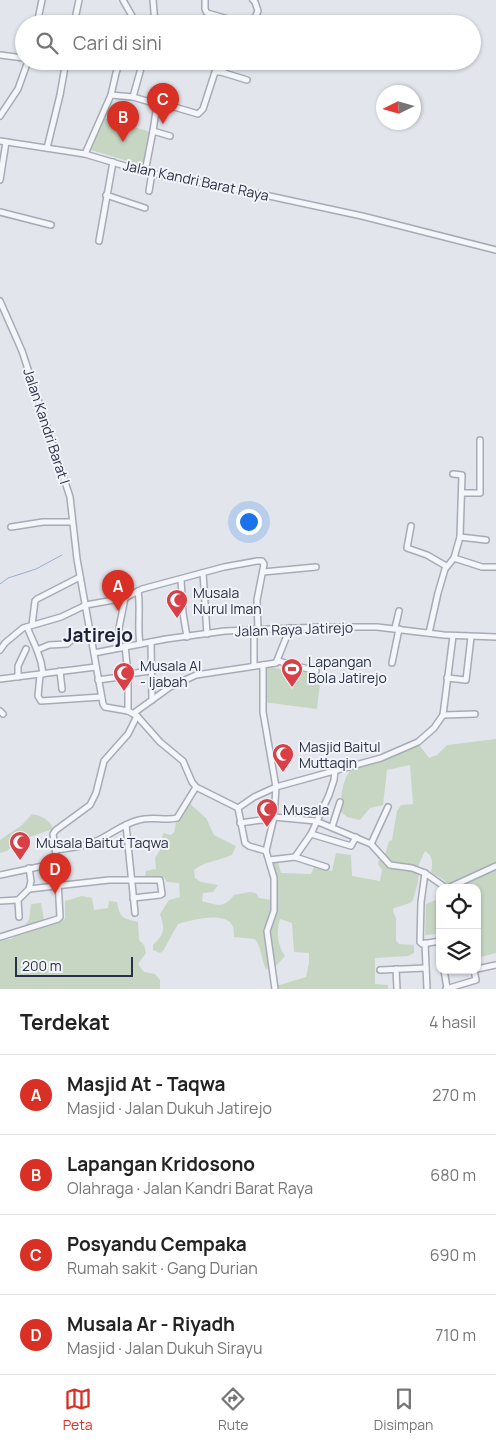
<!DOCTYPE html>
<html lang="id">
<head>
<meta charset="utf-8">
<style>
  body { margin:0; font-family:Manrope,sans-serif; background:#f6f6f6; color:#222 }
  .controls { position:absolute; right:15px; bottom:15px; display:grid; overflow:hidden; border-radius:10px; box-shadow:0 1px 4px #0004 }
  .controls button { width:45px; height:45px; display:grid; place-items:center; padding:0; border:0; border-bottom:1px solid #e0e0e0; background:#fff; color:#222; font:25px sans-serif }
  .compass { position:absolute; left:376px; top:85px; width:45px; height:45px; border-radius:50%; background:#fff; box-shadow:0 1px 4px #0004; rotate:265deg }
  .scale { position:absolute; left:15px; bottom:12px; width:118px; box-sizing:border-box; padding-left:5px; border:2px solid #293045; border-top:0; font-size:14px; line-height:18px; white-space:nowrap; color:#293045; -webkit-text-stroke:4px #f2f4f9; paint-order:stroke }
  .you { position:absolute; left:248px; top:521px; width:18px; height:18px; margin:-12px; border:4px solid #fff; border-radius:50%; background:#1a73e8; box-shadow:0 0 0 8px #1a73e833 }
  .badge { display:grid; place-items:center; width:32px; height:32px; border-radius:50%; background:#d93025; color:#fff; font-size:16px; font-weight:700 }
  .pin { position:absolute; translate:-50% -41px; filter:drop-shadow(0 1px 2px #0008) }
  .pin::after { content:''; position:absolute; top:26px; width:18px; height:15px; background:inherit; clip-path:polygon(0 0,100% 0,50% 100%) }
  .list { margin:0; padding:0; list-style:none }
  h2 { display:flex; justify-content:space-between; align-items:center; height:65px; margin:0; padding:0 20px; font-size:21px }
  h2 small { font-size:16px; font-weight:400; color:#767676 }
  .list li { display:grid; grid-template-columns:32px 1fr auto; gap:15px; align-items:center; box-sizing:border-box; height:80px; padding:0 20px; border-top:1px solid #e0e0e0 }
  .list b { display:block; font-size:19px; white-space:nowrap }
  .list p { margin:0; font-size:16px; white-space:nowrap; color:#767676 }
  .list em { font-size:16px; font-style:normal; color:#767676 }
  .icon { flex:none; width:28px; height:28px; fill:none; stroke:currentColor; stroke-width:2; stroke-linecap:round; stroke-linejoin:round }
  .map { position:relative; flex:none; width:496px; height:989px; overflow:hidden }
  .search { position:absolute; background:#fff; box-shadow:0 1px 4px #0004; left:15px; right:15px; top:15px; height:55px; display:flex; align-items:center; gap:12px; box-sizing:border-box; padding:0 18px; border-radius:28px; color:#767676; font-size:19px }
  .sheet { height:385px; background:#fff }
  nav { display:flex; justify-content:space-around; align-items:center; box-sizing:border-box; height:70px; border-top:1px solid #e0e0e0; background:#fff; font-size:14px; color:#767676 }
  nav a { display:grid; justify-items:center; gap:2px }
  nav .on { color:#d93025 }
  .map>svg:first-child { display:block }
  .green { fill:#c6d6c3 }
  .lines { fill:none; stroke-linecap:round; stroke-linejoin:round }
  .stream { stroke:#9baece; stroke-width:1 }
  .minor-casing { stroke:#a7abb7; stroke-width:8 }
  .minor { stroke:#f5f6f9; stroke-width:5 }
  .labels { text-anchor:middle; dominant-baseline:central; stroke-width:4; stroke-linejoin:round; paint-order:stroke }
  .street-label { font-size:14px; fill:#293045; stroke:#f2f4f9 }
  .poi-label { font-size:14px; fill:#293045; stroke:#f2f4f9; text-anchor:start }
  .district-label { font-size:19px; font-weight:bold; fill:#1b2136; stroke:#f2f4f9 }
</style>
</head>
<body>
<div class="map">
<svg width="496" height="989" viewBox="0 0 496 989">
  <rect width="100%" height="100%" fill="#e2e5ec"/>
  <g class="green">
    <path d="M104,118L154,133L144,166L91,150Z"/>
    <path d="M266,667L321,674L317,709L262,702Z"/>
    <path d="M496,739V953L477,958V888H450L445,881L431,872C433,863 433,856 425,851L419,864L418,882L413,900L410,903L394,908L393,912L396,918V940L399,944L414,945V953L408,956L375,958V984L388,985V989H273V987L306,977L309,963V953L294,952L292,923L280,919C276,932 277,944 285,956L276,966L266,969C261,959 262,948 255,939L234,937C234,934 234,928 232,925C225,911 190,920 178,924L163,951L160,953L153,950V945C165,933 165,930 160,914L169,900L180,897L179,883L167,882L164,877L145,876L146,871L156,869L155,858L160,850L163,833L171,835L174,832L176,823L174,820C182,819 185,810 189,803L206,818L214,835L236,846L232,855C219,861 205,861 194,870L195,878L201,882L218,885L213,892L203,893L202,901C218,905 223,909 234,895L250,892L256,893L259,898L278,901L272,863L278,862L281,873L311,874L314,867L332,871L336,853L351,855L352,876L380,881L382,870L378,864L379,860L383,861L389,841L392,840L397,811L401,805L413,804L410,765L387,770L383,805L370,808L360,820L347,817L340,811C341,795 342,779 353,767L417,742L429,758L437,755L447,745Z"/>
    <path d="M32,814C41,816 50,819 53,829L18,841L7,851L0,853V840L22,825Z"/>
    <path d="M82,896L92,898L94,910L108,908L109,901L117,902C120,919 123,918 138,922L139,940L144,945L146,953L138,964L144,972L155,974L160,980V989H0V940L11,939L17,935L29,920L31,904L41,903L45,925L54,924L65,919V901Z"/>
    <path d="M440,898V934L425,935L426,904Z"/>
  </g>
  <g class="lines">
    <path class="stream" d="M0,584L8,578L36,569L62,555"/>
    <g class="minor-casing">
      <g id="minor">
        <path d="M123,0L132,16L134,24"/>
        <path d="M153,0L155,24"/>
        <path d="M205,0V9L207,13L228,19"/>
        <path d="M37,24L42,0"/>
        <path d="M74,24L79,0"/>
        <path d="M252,24L258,11L255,2L253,0"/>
        <path d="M0,55L24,58"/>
        <path d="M49,61L65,63"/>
        <path d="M221,72L231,61"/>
        <path d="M111,95L133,97L143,61"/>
        <path d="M133,97L157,104"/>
        <path d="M0,116L18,89L28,61"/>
        <path d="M153,131L157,104L171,106L198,114L203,109L215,72H221L247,80"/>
        <path d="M0,141L85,154L145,172L260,194L362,216L496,250"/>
        <path d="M47,148L60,95L66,61"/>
        <path d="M85,154L111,95L116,73L120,61"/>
        <path d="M145,172L153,131L170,136"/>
        <path d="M0,180L6,142"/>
        <path d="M149,191L152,173"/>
        <path d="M106,195L145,208"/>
        <path d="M0,212L51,225"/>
        <path d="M99,241L113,162"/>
        <path d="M0,301L22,351L70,497L77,559L103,704L105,707L128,711L137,716L160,742L183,761L192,782L196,787L238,808"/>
        <path d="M462,493H480V440"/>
        <path d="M411,526L407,548L427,555L446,566"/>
        <path d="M11,527L43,522H72"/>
        <path d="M460,537L486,540"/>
        <path d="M454,558L482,567H496"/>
        <path d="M263,572L316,567"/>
        <path d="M203,573L207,634"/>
        <path d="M181,580L183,613L187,637"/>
        <path d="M138,591C141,609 137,626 140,644"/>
        <path d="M32,625L35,601L37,599L80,577"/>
        <path d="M27,627L37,650L49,645L67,644L74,638L91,635"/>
        <path d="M395,628L399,611"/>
        <path d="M254,629V665"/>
        <path d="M429,633L438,593L445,569L454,558L460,537L462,475L453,474"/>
        <path d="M151,642L152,700"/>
        <path d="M125,646L128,674V711"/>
        <path d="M120,648L119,628L125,598"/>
        <path d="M0,650L5,643L23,628L61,617L86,605L125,598L142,589L224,567L257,561H262L264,564L257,600L258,629"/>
        <path d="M37,650L41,662L43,674"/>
        <path d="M94,653L166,639L225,631L322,627H377L444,635L496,637"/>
        <path d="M278,661L316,671"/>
        <path d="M392,663L399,629"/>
        <path d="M263,665V712L276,787L274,817L266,851L274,878V911L267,931L275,989"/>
        <path d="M60,671L62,689"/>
        <path d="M128,674L150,671"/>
        <path d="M40,675L38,696L41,701L101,697"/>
        <path d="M18,677V666L26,649"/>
        <path d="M447,678L466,680L471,637"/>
        <path d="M0,679L96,667"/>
        <path d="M98,680L127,676"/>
        <path d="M0,711L3,714"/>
        <path d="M134,713L170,687L196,675L276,663L290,628"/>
        <path d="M443,715L475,714"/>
        <path d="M238,808L254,797L276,787L381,758L418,742L434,728L443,715L453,636"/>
        <path d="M238,808L245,843L249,846L266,851"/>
        <path d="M274,817L316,821L371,844L388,807"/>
        <path d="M240,823L261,820L273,821"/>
        <path d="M126,825L135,913"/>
        <path d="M332,827L340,802"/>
        <path d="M311,834L351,846L356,837"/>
        <path d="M371,844L390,865L412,868L425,873L446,888"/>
        <path d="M56,850C69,848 82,847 94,842C109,836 122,824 139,820C152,816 166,821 177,818L196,787"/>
        <path d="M295,857L311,834L329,795L334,780L335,771"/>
        <path d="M269,860L295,857L326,867"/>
        <path d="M425,873L421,902L420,942L422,944L440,941"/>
        <path d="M0,875L57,863"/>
        <path d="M448,888L496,866"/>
        <path d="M29,889L31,881L29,868"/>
        <path d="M0,901L18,900"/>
        <path d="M19,917L18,900L29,889L109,880H160L162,894L160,895L133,898"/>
        <path d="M0,937L58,919L60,917L57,863L53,834L56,830L90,805L96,793L104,761L128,734L137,716"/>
        <path d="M425,943L427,989"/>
        <path d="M396,969L397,989"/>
        <path d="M477,969L496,965"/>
        <path d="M380,970L426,968"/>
        <path d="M444,970L447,988"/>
        <path d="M446,989L476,980L474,970"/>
      </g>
    </g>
    <use href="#minor" class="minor"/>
  </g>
  <defs>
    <g id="mosque-pin" transform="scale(1.125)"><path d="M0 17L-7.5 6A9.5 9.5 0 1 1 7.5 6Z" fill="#d93f46" stroke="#f2f4f9"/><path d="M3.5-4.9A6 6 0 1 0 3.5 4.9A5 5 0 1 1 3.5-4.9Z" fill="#fff"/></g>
    <g id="stadium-pin" transform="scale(1.125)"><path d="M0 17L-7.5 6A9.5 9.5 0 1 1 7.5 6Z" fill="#d93f46" stroke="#f2f4f9"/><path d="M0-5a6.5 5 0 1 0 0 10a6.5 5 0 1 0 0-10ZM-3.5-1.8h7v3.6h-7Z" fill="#fff"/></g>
  </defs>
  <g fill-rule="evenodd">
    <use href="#mosque-pin" x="177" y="600"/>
    <use href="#stadium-pin" x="292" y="669"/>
    <use href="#mosque-pin" x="124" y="673"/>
    <use href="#mosque-pin" x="283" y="754"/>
    <use href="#mosque-pin" x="267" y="809"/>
    <use href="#mosque-pin" x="20" y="842"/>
  </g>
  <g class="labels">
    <g class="street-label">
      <text transform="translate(196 180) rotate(12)">Jalan Kandri Barat Raya</text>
      <text transform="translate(47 426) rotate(72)">Jalan Kandri Barat I</text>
      <text transform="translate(294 629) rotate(-2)">Jalan Raya Jatirejo</text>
    </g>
    <g class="poi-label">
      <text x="193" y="592">Musala<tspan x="193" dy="16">Nurul Iman</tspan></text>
      <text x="308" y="661">Lapangan<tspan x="308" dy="16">Bola Jatirejo</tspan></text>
      <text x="140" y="665">Musala Al<tspan x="140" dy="16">- Ijabah</tspan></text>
      <text x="299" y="746">Masjid Baitul<tspan x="299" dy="16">Muttaqin</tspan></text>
      <text x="283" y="809">Musala</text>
      <text x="36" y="842">Musala Baitut Taqwa</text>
    </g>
    <g class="district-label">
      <text x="98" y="635">Jatirejo</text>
    </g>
  </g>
</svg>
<div class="controls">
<button><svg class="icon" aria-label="locate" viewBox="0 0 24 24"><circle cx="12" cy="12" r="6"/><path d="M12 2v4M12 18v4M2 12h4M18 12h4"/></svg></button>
<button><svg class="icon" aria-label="layers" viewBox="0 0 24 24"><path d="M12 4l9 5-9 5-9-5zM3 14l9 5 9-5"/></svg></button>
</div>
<svg class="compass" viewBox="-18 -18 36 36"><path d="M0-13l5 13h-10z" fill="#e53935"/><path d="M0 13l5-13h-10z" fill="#767676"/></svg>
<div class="scale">200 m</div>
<div class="you"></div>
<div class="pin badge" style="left:118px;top:611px">A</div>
<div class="pin badge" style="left:123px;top:142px">B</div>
<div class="pin badge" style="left:163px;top:124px">C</div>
<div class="pin badge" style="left:55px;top:894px">D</div>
<div class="search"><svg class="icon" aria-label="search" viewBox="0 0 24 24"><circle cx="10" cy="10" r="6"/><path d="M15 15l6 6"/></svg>Cari di sini</div>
</div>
<section class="sheet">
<h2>Terdekat<small>4 hasil</small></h2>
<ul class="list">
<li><span class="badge">A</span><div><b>Masjid At - Taqwa</b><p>Masjid · Jalan Dukuh Jatirejo</p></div><em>270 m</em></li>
<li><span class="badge">B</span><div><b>Lapangan Kridosono</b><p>Olahraga · Jalan Kandri Barat Raya</p></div><em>680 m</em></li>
<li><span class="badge">C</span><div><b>Posyandu Cempaka</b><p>Rumah sakit · Gang Durian</p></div><em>690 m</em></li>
<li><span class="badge">D</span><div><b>Musala Ar - Riyadh</b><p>Masjid · Jalan Dukuh Sirayu</p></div><em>710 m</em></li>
</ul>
</section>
<nav>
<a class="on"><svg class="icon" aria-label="map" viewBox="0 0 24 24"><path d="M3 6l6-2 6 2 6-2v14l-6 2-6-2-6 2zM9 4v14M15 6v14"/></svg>Peta</a>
<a><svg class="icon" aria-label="directions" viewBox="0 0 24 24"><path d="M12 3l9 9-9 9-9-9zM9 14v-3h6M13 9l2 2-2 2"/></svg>Rute</a>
<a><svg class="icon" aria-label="saved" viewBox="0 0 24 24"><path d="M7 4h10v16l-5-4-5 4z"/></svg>Disimpan</a>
</nav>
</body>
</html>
